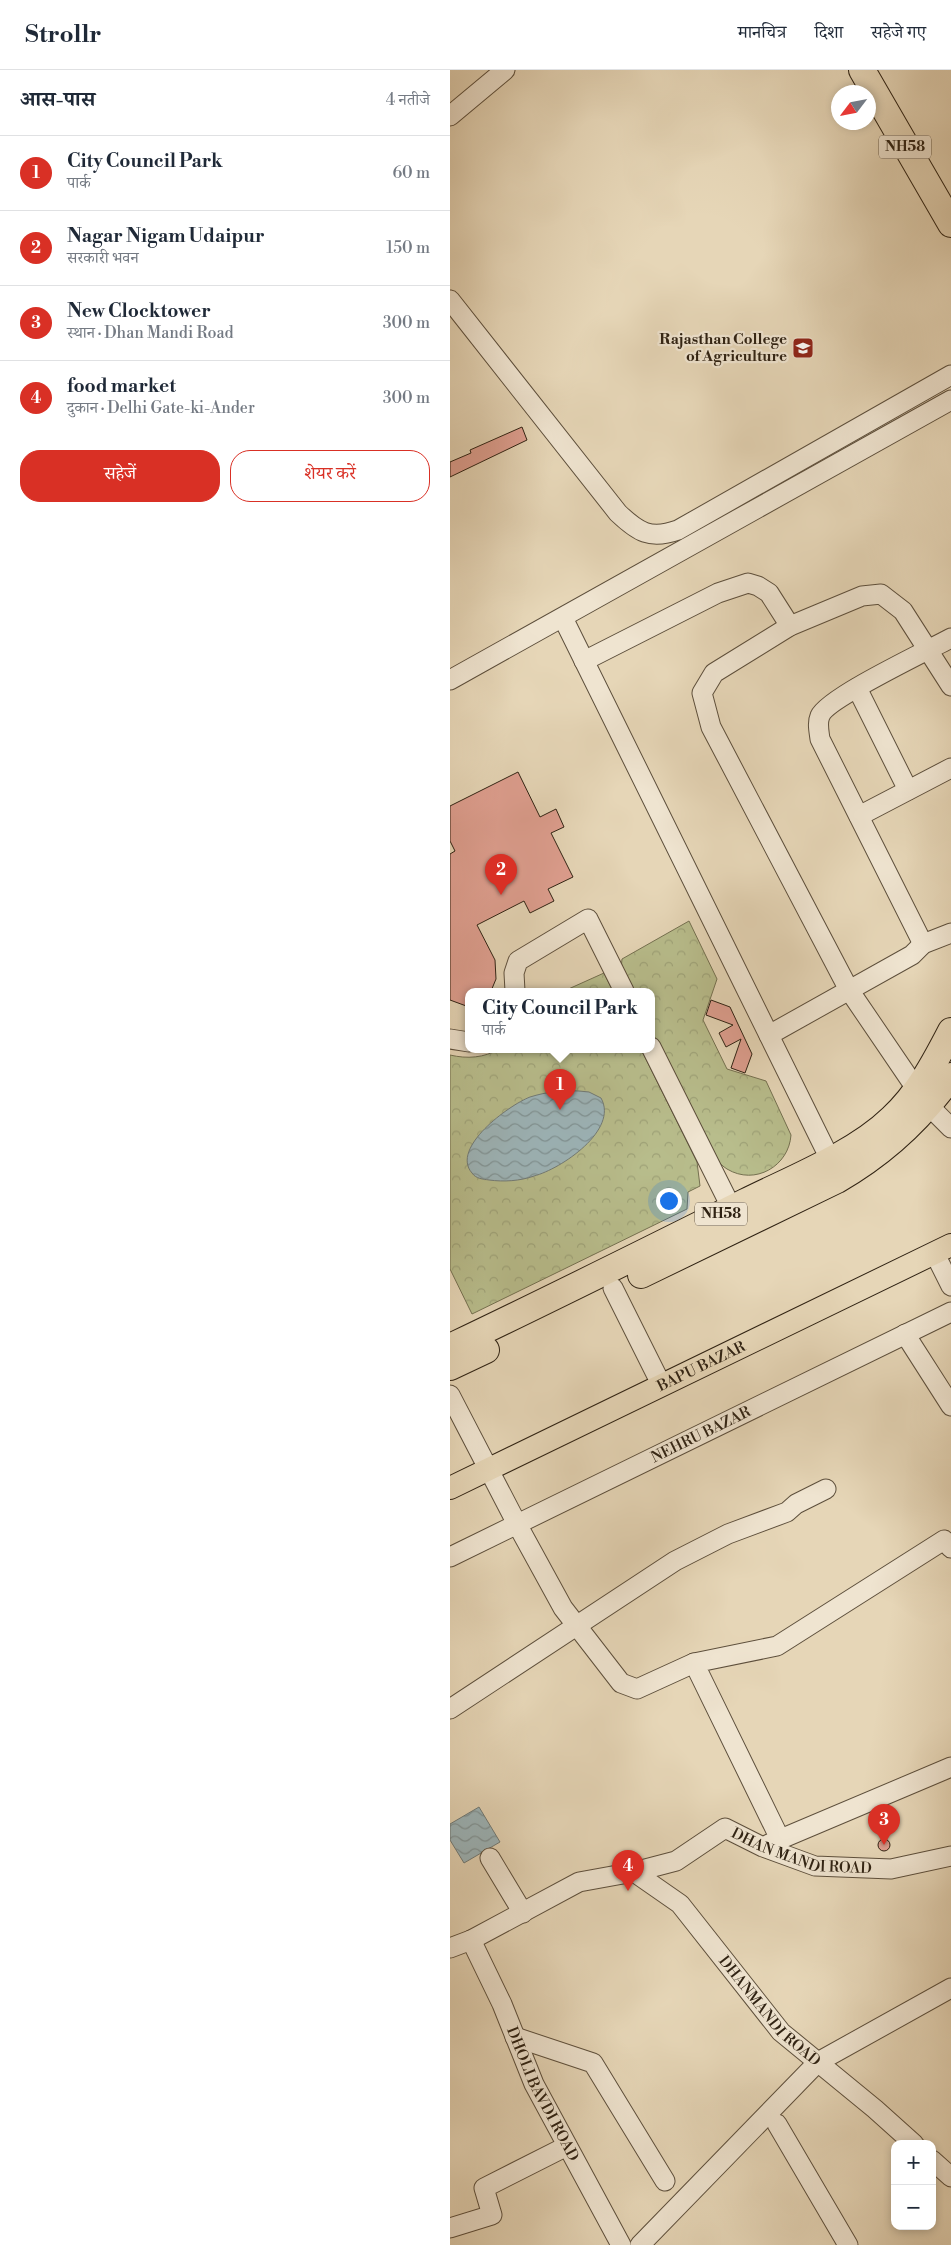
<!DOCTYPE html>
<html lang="hi">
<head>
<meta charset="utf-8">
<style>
  body { margin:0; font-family:"Libre Bodoni","Noto Serif Devanagari",serif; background:#f2f2f3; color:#1f2937 }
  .controls { position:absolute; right:15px; bottom:15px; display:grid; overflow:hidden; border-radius:10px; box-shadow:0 2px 8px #0003 }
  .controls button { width:45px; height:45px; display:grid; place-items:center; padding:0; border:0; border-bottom:1px solid #e0e1e3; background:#fff; color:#1f2937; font:25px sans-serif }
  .compass { position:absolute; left:381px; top:15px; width:45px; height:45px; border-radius:50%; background:#fff; box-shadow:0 2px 8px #0003; rotate:238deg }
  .you { position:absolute; left:218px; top:1130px; width:18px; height:18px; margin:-12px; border:4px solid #fff; border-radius:50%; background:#1a73e8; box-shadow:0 0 0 8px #1a73e833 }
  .badge { display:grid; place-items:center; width:32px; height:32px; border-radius:50%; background:#d93025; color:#fff; font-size:16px; font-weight:700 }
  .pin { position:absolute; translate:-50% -41px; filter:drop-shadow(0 1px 2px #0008) }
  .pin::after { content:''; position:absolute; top:26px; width:18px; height:15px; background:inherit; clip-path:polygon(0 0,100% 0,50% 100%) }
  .popup { position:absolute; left:15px; top:918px; width:190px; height:65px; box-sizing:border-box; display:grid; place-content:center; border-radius:10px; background:#fff; filter:drop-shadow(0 1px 4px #0005); font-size:16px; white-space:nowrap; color:#747a83 }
  .popup b { font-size:19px; color:#1f2937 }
  .popup::after { content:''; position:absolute; left:50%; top:100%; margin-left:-10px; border:10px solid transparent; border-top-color:#fff }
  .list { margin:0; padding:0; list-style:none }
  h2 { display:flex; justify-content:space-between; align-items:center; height:65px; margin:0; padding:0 20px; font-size:21px }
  h2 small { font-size:16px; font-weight:400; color:#747a83 }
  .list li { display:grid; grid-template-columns:32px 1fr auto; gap:15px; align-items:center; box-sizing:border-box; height:75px; padding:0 20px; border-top:1px solid #e0e1e3 }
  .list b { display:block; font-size:19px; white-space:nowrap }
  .list p { margin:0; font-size:16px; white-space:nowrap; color:#747a83 }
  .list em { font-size:16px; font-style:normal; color:#747a83 }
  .actions { display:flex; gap:10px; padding:15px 20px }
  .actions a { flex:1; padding:11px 0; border:1px solid #d93025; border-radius:20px; text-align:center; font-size:18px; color:#d93025 }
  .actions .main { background:#d93025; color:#fff }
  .map { position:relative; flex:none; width:501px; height:2175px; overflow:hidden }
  header { display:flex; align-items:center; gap:30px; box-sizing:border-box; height:70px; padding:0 25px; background:#fff; border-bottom:1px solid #e0e1e3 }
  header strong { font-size:24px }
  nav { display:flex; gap:28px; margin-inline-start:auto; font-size:18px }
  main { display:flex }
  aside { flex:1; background:#fff }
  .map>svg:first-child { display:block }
  .forest { fill:url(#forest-crowns); stroke:#747050 }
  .water { fill:url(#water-waves); stroke:#717b78 }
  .building { fill:#df9f90; stroke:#2f2213 }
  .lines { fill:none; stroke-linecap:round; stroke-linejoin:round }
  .minor-casing { stroke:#5d4f3c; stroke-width:21 }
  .major-casing { stroke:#2f2213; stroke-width:24 }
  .highway-casing { stroke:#2f2213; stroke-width:28 }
  .minor { stroke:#efe4d0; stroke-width:19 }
  .major { stroke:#e6d6b7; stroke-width:22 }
  .highway { stroke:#e6d6b7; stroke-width:26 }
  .labels { text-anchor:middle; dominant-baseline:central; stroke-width:4.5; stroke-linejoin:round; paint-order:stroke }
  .shield { fill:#efe4d0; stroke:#695c4c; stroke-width:1 }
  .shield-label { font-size:14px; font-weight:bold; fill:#2f2213 }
  .poi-label { font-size:15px; font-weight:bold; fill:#2f2213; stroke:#efe4d0; text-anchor:end }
  .street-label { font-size:15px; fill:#2f2213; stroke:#efe4d0 }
</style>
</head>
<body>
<header>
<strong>Strollr</strong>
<nav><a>मानचित्र</a><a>दिशा</a><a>सहेजे गए</a></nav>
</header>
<main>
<aside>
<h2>आस-पास<small>4 नतीजे</small></h2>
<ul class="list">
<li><span class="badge">1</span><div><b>City Council Park</b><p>पार्क</p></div><em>60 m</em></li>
<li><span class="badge">2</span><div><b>Nagar Nigam Udaipur</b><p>सरकारी भवन</p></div><em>150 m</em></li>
<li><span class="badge">3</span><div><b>New Clocktower</b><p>स्थान · Dhan Mandi Road</p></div><em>300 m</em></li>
<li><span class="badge">4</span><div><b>food market</b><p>दुकान · Delhi Gate-ki-Ander</p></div><em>300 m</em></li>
</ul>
<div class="actions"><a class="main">सहेजें</a><a>शेयर करें</a></div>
</aside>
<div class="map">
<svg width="501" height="2175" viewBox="0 0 501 2175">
  <defs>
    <pattern id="forest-crowns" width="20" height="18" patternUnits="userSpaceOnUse" patternTransform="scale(1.25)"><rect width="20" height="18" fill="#b8bd8c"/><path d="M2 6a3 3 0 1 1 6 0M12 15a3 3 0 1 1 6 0" fill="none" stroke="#9ea278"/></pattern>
    <pattern id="water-waves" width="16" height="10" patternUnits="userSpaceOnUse" patternTransform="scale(1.25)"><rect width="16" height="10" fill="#9db6bb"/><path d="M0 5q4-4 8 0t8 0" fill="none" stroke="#809497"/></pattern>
  </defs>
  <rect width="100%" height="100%" fill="#e6d6b7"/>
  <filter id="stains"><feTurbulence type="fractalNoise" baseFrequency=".004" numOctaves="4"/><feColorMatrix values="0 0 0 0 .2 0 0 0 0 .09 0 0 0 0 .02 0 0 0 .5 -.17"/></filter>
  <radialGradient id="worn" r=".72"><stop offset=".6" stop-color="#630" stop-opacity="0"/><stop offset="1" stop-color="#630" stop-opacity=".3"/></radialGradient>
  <g class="forest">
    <path d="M239,851L267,909L253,950L277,999L316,1011L341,1065C339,1096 305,1116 277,1099C269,1094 264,1086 259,1079L201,960V921H182L171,899L172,889Z"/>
    <path d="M154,903L163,921H114Z"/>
    <path d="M49,979H191L247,1092L250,1116L238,1122L237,1139L22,1244L0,1199V985C17,989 34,988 49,979Z"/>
  </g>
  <g class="water">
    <path d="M129,1021L139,1022L151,1028C169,1060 111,1099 84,1106C70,1111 54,1112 39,1110C33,1109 26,1109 22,1103C0,1078 59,1035 80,1027C96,1022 112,1020 129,1021Z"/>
    <path d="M29,1737L50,1772L14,1793L0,1770V1754Z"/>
  </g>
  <g class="building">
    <path d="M72,357L77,370L0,407V392L21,383L20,380Z"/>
    <path d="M68,702L90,747L106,739L114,757L101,763L123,807L98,819L104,831L80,843L74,831L27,855L45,890L46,909L41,921H19V937L0,930V784L5,781L0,771V736Z"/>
    <path d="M261,930L280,937L302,984L295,1003L281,998L291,969L276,977L269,963L283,955L256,945Z"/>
    <circle cx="434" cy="1775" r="6"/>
  </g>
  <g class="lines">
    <g class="minor-casing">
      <g id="minor">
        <path d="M0,46L55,0"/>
        <path d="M0,230L168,443C188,462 200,470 228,460L501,305"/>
        <path d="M113,548L380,1089"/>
        <path d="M134,591L268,523L298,513L308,516L319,523L340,556"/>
        <path d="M0,610L501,330"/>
        <path d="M407,618L458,720"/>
        <path d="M409,746L501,698"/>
        <path d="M473,874L370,669C369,661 367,653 370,646C377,628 479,580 501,568"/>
        <path d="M65,921L64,903L68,891L138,849L174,921"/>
        <path d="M319,965L462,885L473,874L501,863"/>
        <path d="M0,969L19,972"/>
        <path d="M201,977L282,1139"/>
        <path d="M467,1020L399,920L261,657L252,623L264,603L340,556L412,526L431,524L453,541L501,616"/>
        <path d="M479,1036L501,1058"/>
        <path d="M485,1184L501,1216"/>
        <path d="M163,1218L212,1316"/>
        <path d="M455,1264L501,1336"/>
        <path d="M0,1325L67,1454L113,1538L171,1613L187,1619L244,1593"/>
        <path id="s1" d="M0,1487L501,1242"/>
        <path d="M0,1639L225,1491L278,1464L337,1442L346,1434L376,1419"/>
        <path d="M330,1769L244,1593L327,1576L494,1470L501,1478"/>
        <path d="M319,1774L501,1697"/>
        <path d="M40,1788L73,1843"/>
        <path id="s2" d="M184,1802L230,1834L331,1962L425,2039L464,2074"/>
        <path id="s3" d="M21,1870L52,1934L84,2014L171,2175"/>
        <path id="s4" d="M0,1878L21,1870L129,1812L184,1802L226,1791L275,1758L313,1777L365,1796L441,1799L501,1786"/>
        <path d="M65,1967L143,1993L215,2111"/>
        <path d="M327,2054L398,2175"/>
        <path d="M482,2090L501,2107"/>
        <path d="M0,2158L42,2145L34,2118L117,2076"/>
        <path d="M190,2175L368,1992L501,1918"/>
      </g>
    </g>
    <g class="major-casing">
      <g id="major">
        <path id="s5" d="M0,1418L501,1175"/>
      </g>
    </g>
    <g class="highway-casing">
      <g id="highway">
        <path d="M412,0L501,154"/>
        <path d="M191,1205L387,1110C434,1083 470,1050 501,1006"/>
        <path d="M0,1277C99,1230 197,1181 295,1132C341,1109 405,1084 442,1048C468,1024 485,992 501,961"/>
        <path d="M0,1297L36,1280"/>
      </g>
    </g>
    <use href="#minor" class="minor"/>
    <use href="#major" class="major"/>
    <use href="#highway" class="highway"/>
  </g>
  <defs>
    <g id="university-square" transform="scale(1.125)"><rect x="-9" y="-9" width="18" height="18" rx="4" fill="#8f2418" stroke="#efe4d0"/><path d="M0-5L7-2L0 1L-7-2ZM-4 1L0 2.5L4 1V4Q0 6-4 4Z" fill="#fff"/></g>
  </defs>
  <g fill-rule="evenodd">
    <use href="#university-square" x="353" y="278"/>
  </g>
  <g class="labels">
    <g class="shield">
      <rect x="429" y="65.5" width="52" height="23" rx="4"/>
      <rect x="245" y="1132.5" width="52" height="23" rx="4"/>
    </g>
    <g class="shield-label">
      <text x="455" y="77">NH58</text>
      <text x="271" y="1144">NH58</text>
    </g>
    <g class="poi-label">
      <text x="337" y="269">Rajasthan College<tspan x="337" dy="17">of Agriculture</tspan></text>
    </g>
    <g class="street-label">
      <text stroke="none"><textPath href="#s5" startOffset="279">BAPU BAZAR</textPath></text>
      <text stroke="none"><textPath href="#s1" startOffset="279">NEHRU BAZAR</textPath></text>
      <text stroke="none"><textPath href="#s4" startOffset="385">DHAN MANDI ROAD</textPath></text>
      <text stroke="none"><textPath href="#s2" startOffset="196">DHANMANDI ROAD</textPath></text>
      <text stroke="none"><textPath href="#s3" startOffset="170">DHOLI BAVDI ROAD</textPath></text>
    </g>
  </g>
  <rect width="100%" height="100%" filter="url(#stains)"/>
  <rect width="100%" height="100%" fill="url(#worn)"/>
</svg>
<div class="controls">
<button>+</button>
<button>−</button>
</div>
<svg class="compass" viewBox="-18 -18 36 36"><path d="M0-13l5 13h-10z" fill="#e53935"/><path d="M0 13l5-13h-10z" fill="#747a83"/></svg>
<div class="you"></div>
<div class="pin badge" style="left:110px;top:1040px">1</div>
<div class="popup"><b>City Council Park</b>पार्क</div>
<div class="pin badge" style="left:51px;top:825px">2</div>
<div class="pin badge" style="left:434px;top:1775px">3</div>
<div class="pin badge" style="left:178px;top:1821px">4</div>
</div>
</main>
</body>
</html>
